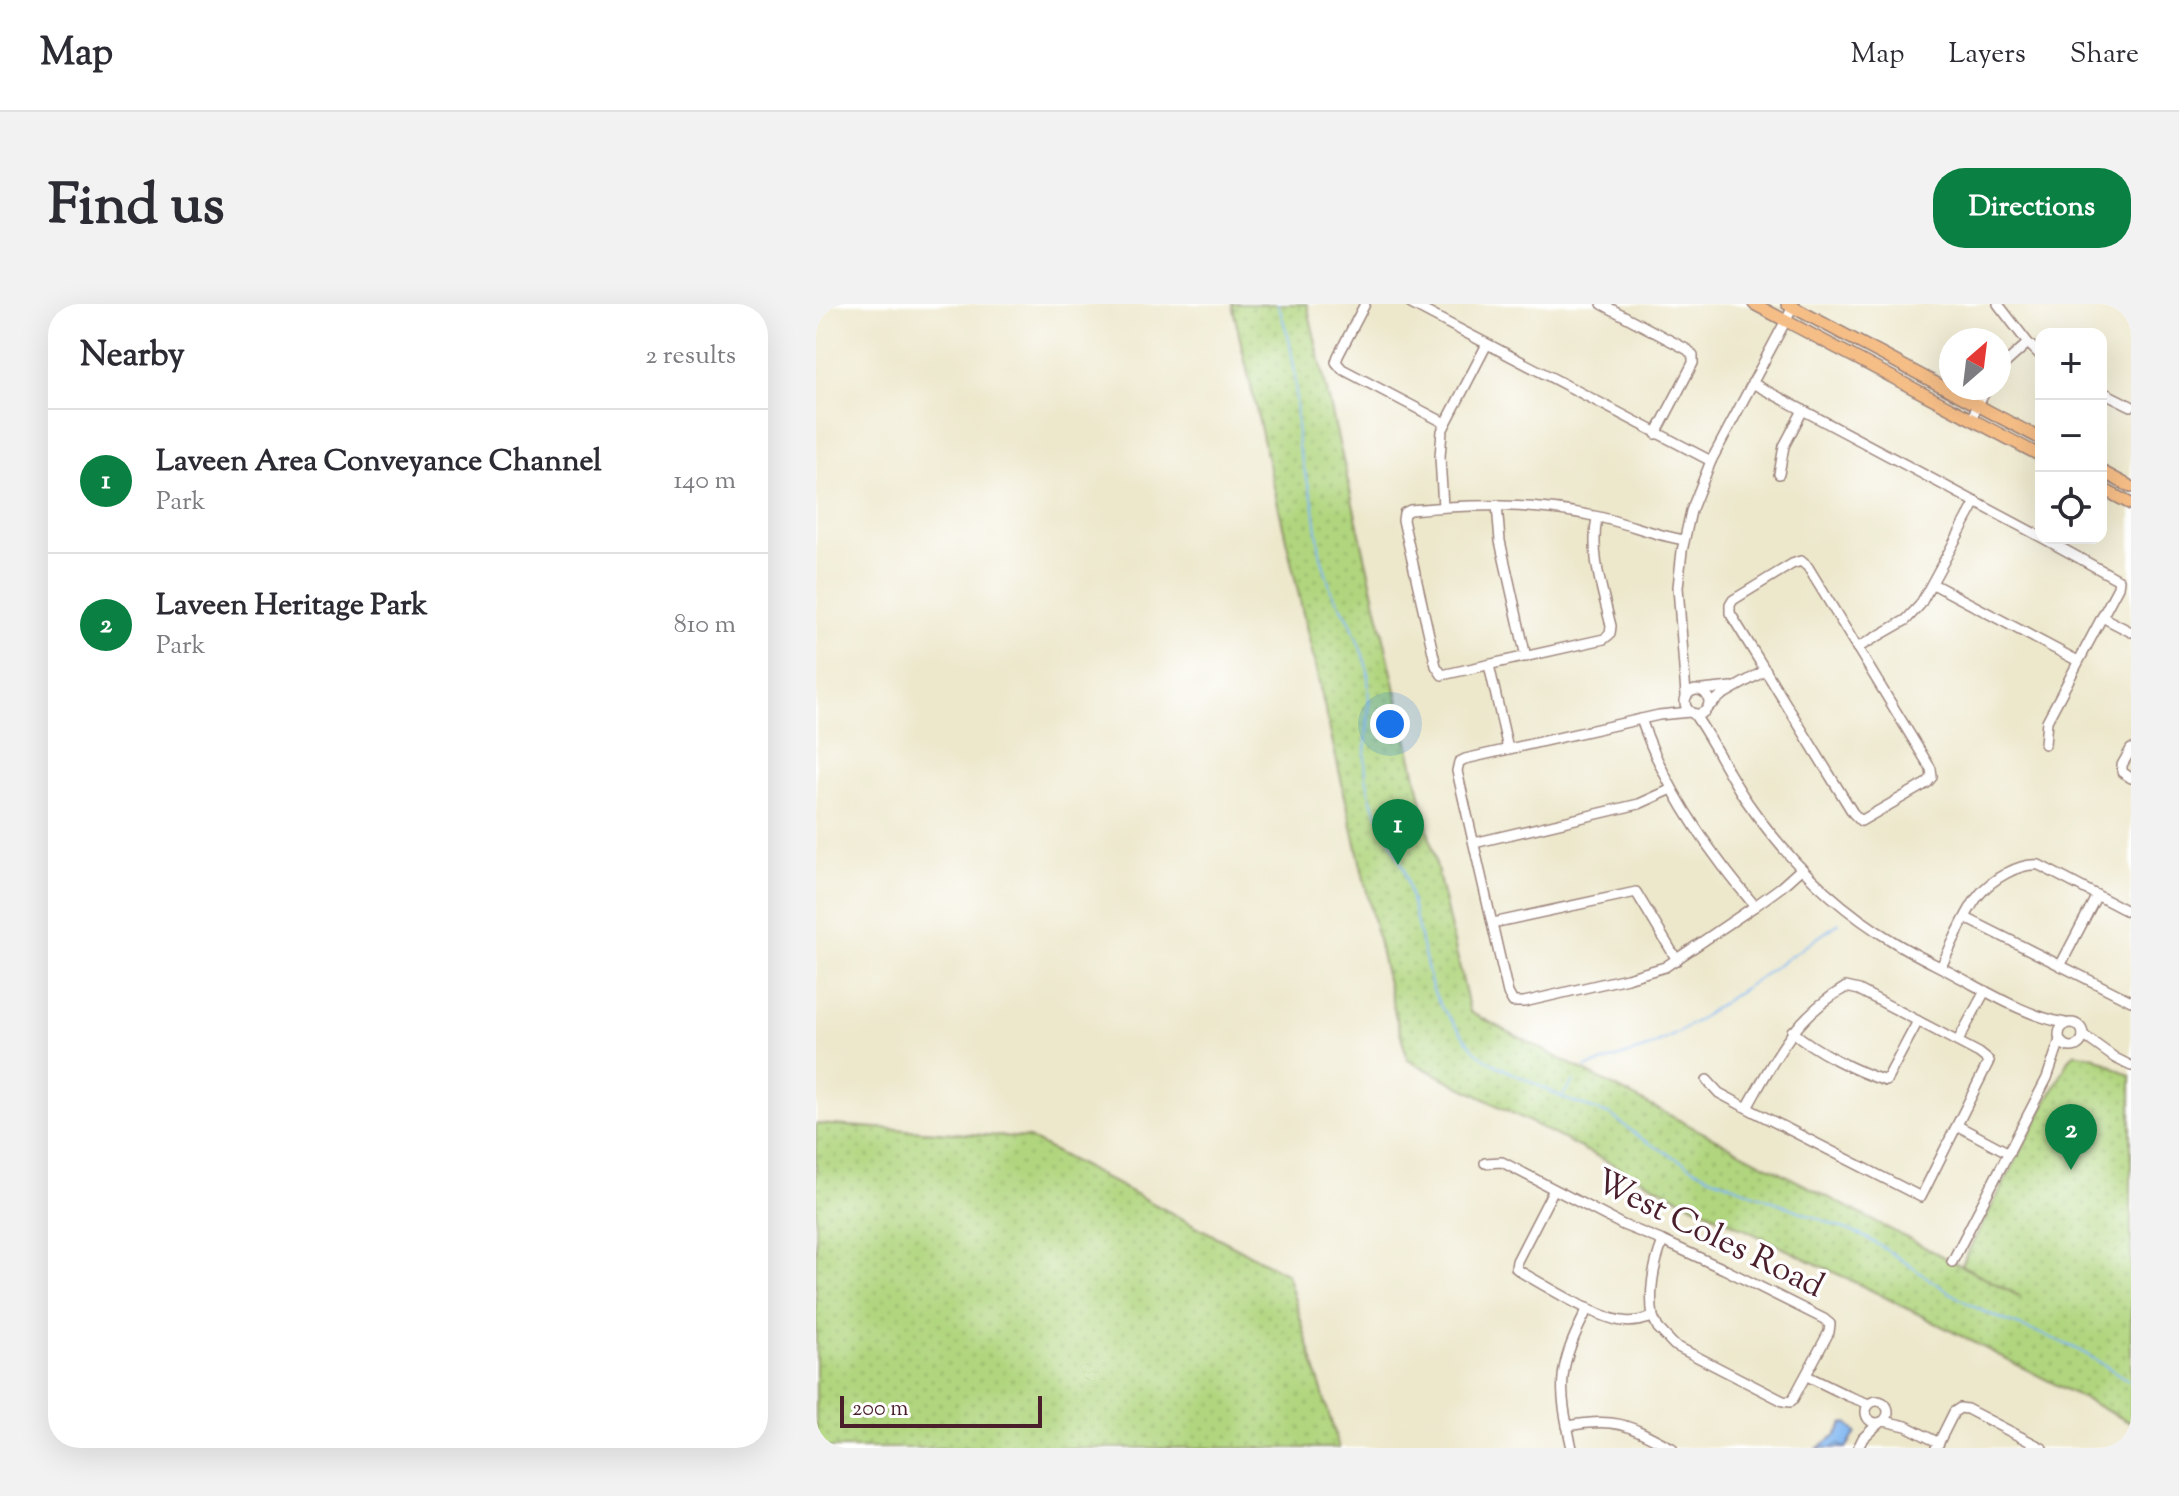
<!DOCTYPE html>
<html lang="en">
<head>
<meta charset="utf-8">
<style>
  body { margin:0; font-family:"Sorts Mill Goudy",serif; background:#f2f2f3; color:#2b2b33 }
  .controls { position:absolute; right:24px; top:24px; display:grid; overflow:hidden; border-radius:16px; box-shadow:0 8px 32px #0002 }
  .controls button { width:72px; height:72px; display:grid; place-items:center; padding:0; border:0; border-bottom:2px solid #e1e1e2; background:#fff; color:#2b2b33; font:40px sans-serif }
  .compass { position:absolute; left:1123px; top:24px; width:72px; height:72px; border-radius:50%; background:#fff; box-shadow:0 8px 32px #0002; rotate:28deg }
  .scale { position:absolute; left:24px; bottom:20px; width:202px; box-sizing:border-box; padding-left:8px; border:4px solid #4a1f2b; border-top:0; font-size:22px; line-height:28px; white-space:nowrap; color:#4a1f2b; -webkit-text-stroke:6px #fff; paint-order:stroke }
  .you { position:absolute; left:574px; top:420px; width:28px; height:28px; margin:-20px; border:6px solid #fff; border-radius:50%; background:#1a73e8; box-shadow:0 0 0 12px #1a73e833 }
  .badge { display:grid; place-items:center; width:52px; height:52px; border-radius:50%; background:#0b8043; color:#fff; font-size:26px; font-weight:700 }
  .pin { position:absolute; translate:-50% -66px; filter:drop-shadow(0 2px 4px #0008) }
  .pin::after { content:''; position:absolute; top:42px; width:28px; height:24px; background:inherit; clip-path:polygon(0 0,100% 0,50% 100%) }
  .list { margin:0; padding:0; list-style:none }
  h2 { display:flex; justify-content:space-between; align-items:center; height:104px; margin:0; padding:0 32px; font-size:34px }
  h2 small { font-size:26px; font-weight:400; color:#7c7c81 }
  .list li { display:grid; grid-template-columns:52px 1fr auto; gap:24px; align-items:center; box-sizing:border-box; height:144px; padding:0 32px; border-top:2px solid #e1e1e2 }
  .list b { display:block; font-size:30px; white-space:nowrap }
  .list p { margin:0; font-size:26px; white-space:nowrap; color:#7c7c81 }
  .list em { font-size:26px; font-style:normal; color:#7c7c81 }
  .icon { flex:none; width:44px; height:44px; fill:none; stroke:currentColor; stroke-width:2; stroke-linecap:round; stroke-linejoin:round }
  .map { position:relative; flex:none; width:1315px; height:1144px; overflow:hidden; border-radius:32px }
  header { display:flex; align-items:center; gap:48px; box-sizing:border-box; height:112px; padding:0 40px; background:#fff; border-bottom:2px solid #e1e1e2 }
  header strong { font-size:38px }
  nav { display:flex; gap:44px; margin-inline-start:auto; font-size:28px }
  .intro { display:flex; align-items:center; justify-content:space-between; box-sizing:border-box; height:192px; padding:0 48px }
  h1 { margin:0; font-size:56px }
  .button { padding:20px 36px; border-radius:32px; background:#0b8043; color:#fff; font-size:28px; font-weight:700 }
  main { display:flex; gap:48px; padding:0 48px }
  aside { flex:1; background:#fff; border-radius:32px; box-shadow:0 8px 32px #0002 }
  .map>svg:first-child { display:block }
  .grass { fill:url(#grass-dots); stroke:#7d7a54; stroke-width:2 }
  .water { fill:url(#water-ripples); stroke:#666c8e; stroke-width:2 }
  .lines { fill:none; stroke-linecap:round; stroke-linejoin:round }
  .stream { stroke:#82b8f1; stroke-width:2 }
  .minor-casing { stroke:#9c847c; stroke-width:12 }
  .major-casing { stroke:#9c847c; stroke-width:14 }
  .minor { stroke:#fff; stroke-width:9 }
  .major { stroke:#f6be87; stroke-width:11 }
  .labels { text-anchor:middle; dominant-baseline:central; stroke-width:7; stroke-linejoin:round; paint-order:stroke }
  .street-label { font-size:34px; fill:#4a1f2b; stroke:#fff }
</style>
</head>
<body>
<header>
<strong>Map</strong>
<nav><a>Map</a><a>Layers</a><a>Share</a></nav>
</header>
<div class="intro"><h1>Find us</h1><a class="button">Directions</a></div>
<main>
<aside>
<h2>Nearby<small>2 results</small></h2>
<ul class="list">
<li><span class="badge">1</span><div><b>Laveen Area Conveyance Channel</b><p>Park</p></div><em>140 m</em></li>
<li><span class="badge">2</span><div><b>Laveen Heritage Park</b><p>Park</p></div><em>810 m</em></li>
</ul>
</aside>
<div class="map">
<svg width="1315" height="1144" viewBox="0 0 1315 1144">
  <defs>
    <pattern id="grass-dots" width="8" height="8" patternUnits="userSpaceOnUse" patternTransform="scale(2)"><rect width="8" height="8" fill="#b0d57e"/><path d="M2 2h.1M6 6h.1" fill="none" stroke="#99b66d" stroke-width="1.8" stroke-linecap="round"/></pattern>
    <pattern id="water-ripples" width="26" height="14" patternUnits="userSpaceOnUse" patternTransform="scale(2)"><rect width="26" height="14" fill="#82b8f1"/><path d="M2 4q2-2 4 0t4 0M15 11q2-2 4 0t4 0" fill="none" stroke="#6c95c3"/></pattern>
  </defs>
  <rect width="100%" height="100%" fill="#fff"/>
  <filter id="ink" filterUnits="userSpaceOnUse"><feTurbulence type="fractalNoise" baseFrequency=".0125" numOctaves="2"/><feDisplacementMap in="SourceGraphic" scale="16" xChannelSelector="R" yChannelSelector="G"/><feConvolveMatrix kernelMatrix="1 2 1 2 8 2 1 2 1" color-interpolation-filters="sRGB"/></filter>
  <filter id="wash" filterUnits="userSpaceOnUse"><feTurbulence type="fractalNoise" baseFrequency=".006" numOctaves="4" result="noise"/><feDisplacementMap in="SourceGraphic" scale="32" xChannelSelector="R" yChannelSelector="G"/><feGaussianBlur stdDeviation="1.8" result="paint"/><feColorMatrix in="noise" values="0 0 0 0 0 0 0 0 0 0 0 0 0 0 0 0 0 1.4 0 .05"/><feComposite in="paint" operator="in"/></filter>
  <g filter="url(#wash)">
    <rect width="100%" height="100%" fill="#ede8cc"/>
    <g class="grass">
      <path d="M416,0H491L654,708L1205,993L1145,961L1254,754L1259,749L1279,753L1315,772V1119L1059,988L859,892L592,756L579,710Z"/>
      <path d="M0,820L213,834L471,970L523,1144H0Z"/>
    </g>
    <path class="water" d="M1032,1119L1040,1129L1030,1144H1002L1021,1130L1027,1120Z"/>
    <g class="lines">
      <g class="stream">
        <path d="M462,0L473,35L479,69L482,143L497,197L504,249L515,286L534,317L547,351L552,367L553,405L549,450L550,472L555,496L588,565L616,684L625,703L660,748L676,759L754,797L795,811L826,835L890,871L1047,932C1085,952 1117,981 1155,1001C1186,1018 1220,1026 1252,1041C1273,1050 1295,1066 1315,1078"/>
        <path d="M769,764L831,744L864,728L1023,619"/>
        <path d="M746,792L758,777"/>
      </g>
    </g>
  </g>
  <g filter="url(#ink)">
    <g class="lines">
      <g class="minor-casing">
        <g id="minor">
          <path d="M549,0L522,52L520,58L526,65L629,119"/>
          <path d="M595,0L895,157"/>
          <path d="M786,0L872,46L877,52V59L840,130"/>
          <path d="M1182,0L1212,39L1225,52"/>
          <path d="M1305,0L1315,5"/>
          <path d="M1183,65L1212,39"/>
          <path d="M936,79L1225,233"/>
          <path d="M1285,87L1315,102"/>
          <path d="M1155,115L1171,84"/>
          <path d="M963,170L968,142L987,106"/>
          <path d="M681,201L684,237L710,353"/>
          <path d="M627,203L624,153L626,127L671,40"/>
          <path d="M781,213C774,252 786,284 795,322L794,330L788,335L626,371L620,362L587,216L588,209L594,206C656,200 716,199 778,212C809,218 837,231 868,236"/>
          <path d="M1227,234L1303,276L1302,283L1231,417L1229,440"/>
          <path d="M985,257L992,263L1115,465L1116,473L1111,479L1045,517L1037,509L914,309V301L917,296L976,260Z"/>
          <path d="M1117,280L1262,357"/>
          <path d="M1286,313L1315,328"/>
          <path d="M1041,344L1090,316L1104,301L1160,198"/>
          <path d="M673,361L692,445"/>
          <circle cx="881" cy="398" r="12"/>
          <path d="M886,386L916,383"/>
          <path d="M870,391L862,283L866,247L875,207L895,157L977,3"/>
          <path d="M892,403L906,391L950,366"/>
          <path d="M874,408L843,411L649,455L643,458L641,467L692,689L697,698H708L811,674L849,663L939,602L965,583L985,565"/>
          <path d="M878,410C898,438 912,471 932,499C971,555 1019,603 1078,638C1099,651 1121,661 1143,673C1177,691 1211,712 1249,719"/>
          <path d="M825,415C849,485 891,546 939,602"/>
          <path d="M1315,445L1306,461V468L1315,474"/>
          <path d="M658,539L823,500L856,485"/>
          <path d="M1150,614L1315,697"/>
          <path d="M677,619L820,588L861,656"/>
          <path d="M1244,662L1281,591"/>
          <path d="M1125,663C1135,643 1149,608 1163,591C1176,575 1203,559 1223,561L1315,609"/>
          <circle cx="1255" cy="731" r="12"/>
          <path d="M976,727C999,747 1041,768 1070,777L1102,717"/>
          <path d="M1267,731L1299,754L1315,762"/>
          <path d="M1142,737L1169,687"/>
          <path d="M891,776L903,789L931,804L1105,893L1173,757L1163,749L1043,686L1030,683C978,713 959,754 931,804"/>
          <path d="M1142,822L1193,849"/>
          <path d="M669,859L686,858L807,921L847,937L908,965L1008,1015L1014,1020L1013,1028L977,1095L974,1098L967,1097L858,1041L842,1024L837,1013C827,1016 817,1019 806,1017C779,1013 730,982 705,968L700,964L701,957L738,885"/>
          <path d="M1136,958L1231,774L1244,736"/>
          <path d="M837,1013C833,988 838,960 847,937"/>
          <path d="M991,1072L1032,1092L1053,1100"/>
          <circle cx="1061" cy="1108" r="11"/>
          <path d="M1068,1117L1090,1122L1123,1139"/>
          <path d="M751,1122C802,1113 812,1121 856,1144"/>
          <path d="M756,1144C741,1079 742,1063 772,1004"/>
          <path d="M1042,1144L1047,1134L1063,1119"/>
          <path d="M1120,1144L1138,1108L1144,1104L1151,1105L1226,1144"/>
        </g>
      </g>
      <g class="major-casing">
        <g id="major">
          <path d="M938,0L1225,152"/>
          <path d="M971,0L1225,135"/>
          <path d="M1285,167L1315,183"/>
          <path d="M1285,184L1315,200"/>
        </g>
      </g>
      <use href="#minor" class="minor"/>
      <use href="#major" class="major"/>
    </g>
  </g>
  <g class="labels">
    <g class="street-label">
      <text transform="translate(893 931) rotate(26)">West Coles Road</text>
    </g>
  </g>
</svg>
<div class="controls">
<button>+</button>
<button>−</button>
<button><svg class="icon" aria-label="locate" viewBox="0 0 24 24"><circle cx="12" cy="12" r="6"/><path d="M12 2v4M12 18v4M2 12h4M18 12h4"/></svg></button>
</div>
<svg class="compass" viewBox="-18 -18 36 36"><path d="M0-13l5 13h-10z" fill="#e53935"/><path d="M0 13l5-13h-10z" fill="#7c7c81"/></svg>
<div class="scale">200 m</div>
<div class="you"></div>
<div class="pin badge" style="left:582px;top:561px">1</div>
<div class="pin badge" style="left:1255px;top:866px">2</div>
</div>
</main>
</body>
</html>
